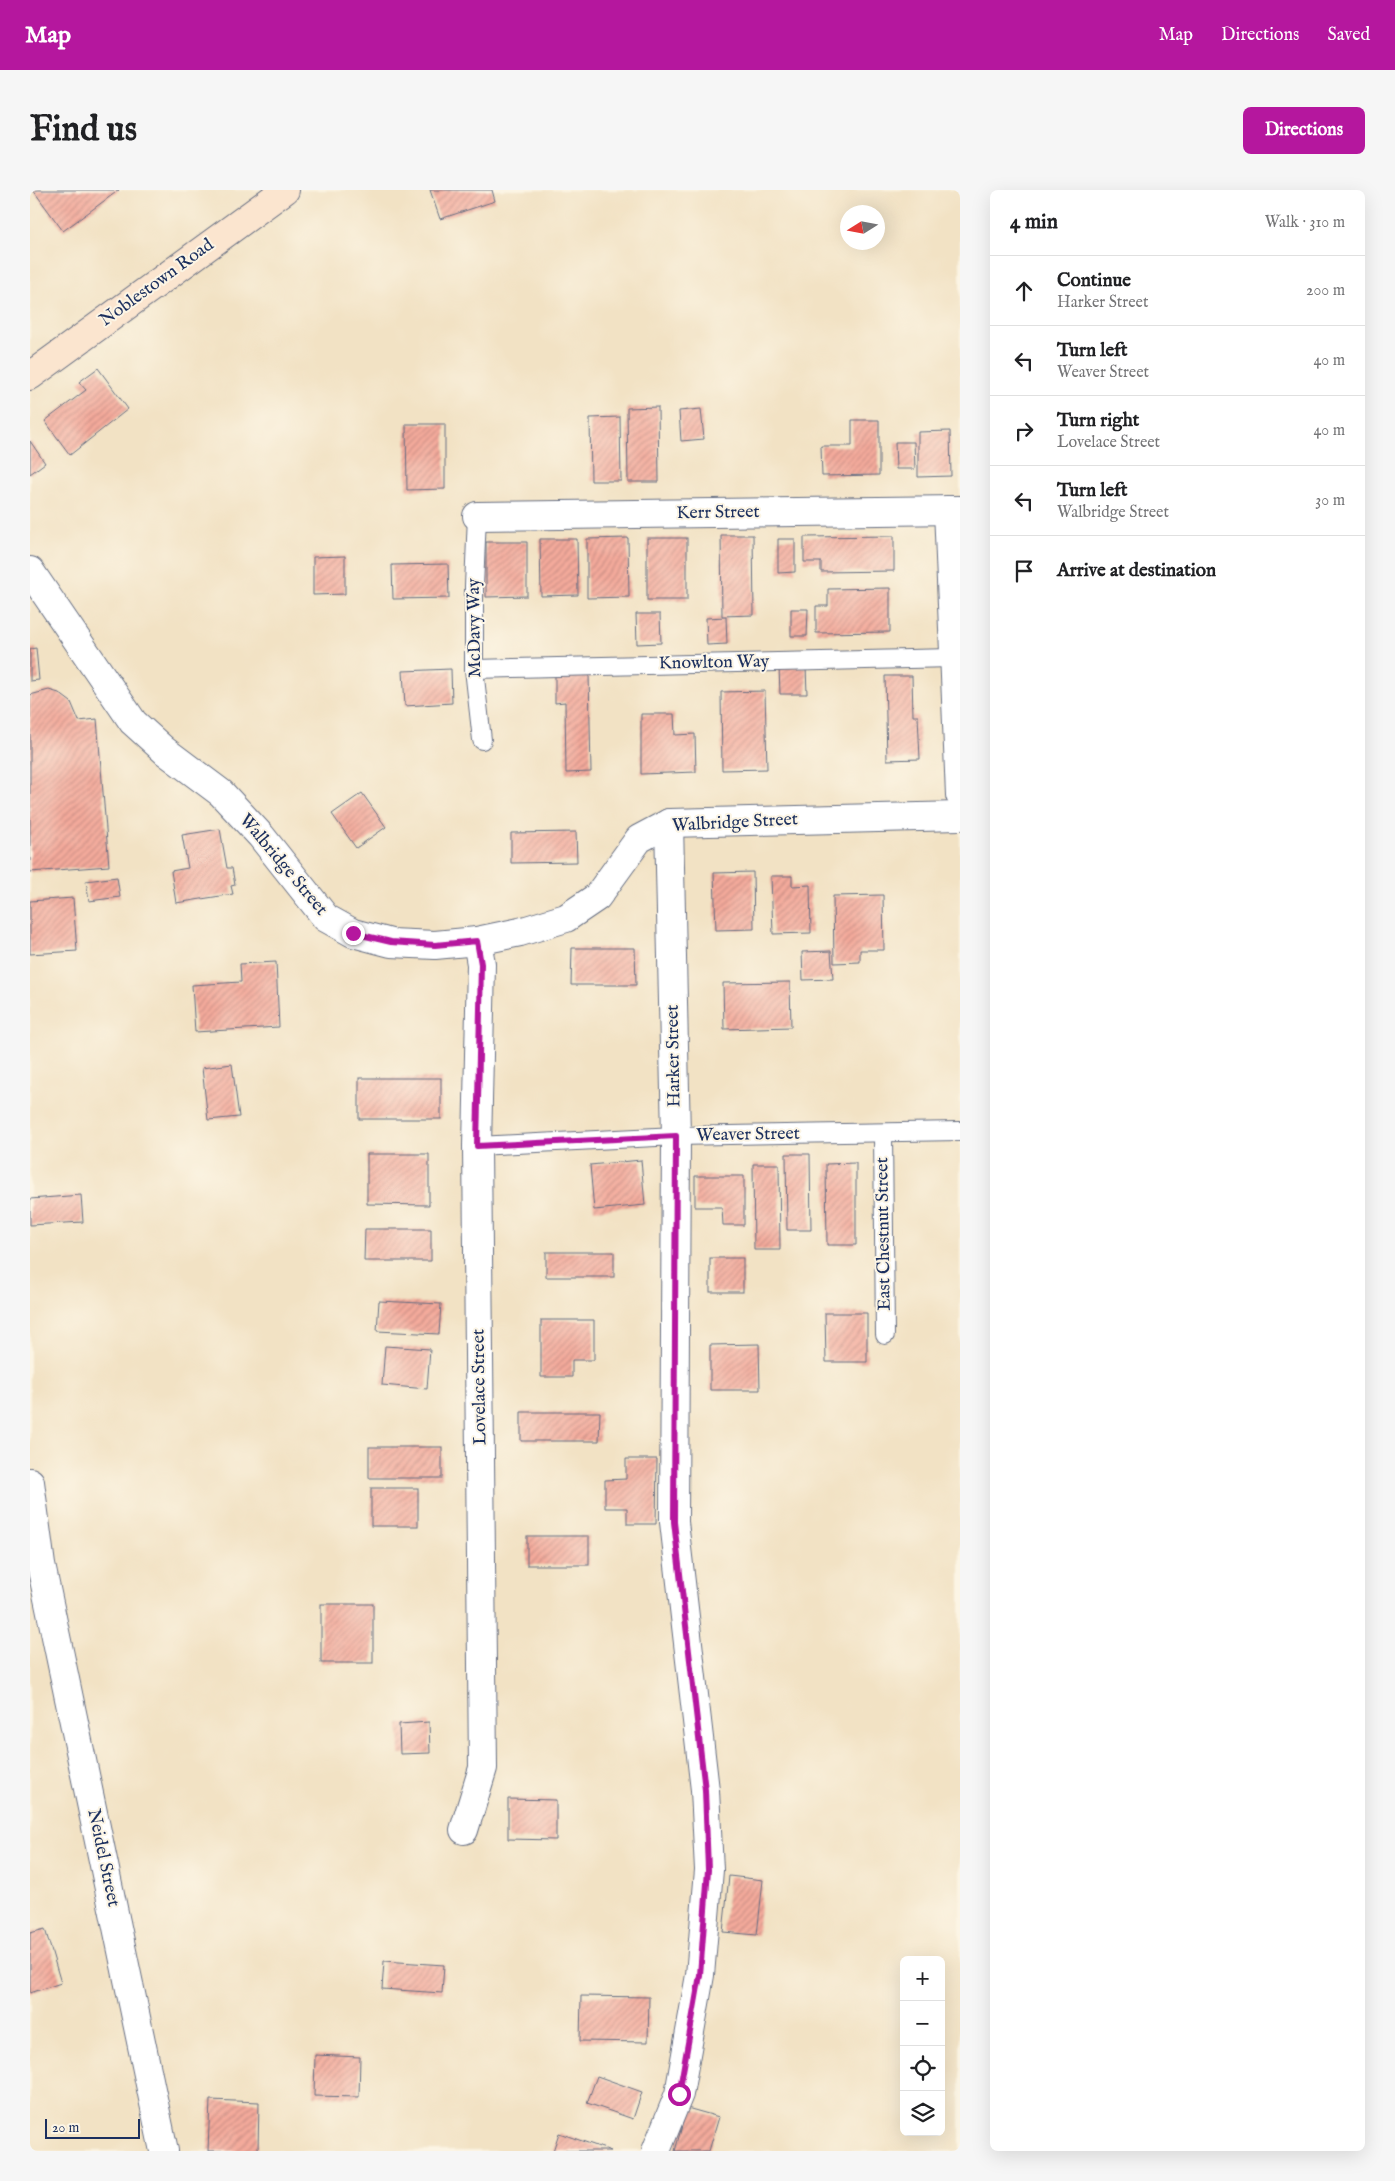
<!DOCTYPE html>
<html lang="en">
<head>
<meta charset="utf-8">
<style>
  body { margin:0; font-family:"IM FELL English",serif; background:#f6f6f6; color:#202124 }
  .controls { position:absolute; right:15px; bottom:15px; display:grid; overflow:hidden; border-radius:8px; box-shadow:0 5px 20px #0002 }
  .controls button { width:45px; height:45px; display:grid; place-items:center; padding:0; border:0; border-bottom:1px solid #e0e0e0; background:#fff; color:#202124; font:25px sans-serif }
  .compass { position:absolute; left:810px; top:15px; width:45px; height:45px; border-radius:50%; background:#fff; box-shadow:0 5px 20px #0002; rotate:259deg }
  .scale { position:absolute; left:15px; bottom:12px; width:95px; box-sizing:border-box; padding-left:5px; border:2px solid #1b2f5e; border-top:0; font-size:14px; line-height:18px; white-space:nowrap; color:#1b2f5e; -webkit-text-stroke:4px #fcf5e5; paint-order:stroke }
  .stop { position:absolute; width:15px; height:15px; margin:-11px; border:4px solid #b5179e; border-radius:50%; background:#fff }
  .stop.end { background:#b5179e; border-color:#fff; box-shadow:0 1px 5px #0008 }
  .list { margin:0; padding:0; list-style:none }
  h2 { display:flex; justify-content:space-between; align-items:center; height:65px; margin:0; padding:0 20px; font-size:21px }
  h2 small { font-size:16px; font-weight:400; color:#757577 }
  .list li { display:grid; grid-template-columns:32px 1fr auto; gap:15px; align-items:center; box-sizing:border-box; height:70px; padding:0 20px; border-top:1px solid #e0e0e0 }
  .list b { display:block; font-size:19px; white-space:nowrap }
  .list p { margin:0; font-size:16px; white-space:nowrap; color:#757577 }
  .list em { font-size:16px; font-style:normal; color:#757577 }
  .icon { flex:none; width:28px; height:28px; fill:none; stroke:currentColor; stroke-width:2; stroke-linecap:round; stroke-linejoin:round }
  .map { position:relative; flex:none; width:930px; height:1961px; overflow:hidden; border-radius:8px }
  header { display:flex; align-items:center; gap:30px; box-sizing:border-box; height:70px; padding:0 25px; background:#b5179e; color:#fff }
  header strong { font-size:24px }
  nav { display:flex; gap:28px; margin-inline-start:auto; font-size:18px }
  .intro { display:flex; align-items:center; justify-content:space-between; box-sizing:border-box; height:120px; padding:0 30px }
  h1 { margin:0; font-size:35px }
  .button { padding:12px 22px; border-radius:8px; background:#b5179e; color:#fff; font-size:18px; font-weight:700 }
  main { display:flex; gap:30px; padding:0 30px }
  aside { flex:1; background:#fff; border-radius:8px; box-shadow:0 5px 20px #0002 }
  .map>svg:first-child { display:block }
  .building { fill:url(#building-hatch) }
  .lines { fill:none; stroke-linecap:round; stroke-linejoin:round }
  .lane-casing { stroke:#666e82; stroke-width:20 }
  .street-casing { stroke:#666e82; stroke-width:30 }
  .secondary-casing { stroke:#666e82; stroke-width:30 }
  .lane { stroke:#fff; stroke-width:18 }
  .street { stroke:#fff; stroke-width:28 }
  .secondary { stroke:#fbe5cf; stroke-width:28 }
  .route { stroke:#b5179e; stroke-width:6 }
  .labels { text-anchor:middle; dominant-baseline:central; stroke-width:4; stroke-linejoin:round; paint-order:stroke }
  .street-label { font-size:18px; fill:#1b2f5e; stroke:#fcf5e5 }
</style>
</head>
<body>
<header>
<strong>Map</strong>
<nav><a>Map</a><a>Directions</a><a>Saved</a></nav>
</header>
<div class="intro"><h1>Find us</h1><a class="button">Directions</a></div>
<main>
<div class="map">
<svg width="930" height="1961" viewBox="0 0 930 1961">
  <defs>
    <pattern id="building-hatch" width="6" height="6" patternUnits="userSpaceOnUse" patternTransform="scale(1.25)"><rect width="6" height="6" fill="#f4aa9b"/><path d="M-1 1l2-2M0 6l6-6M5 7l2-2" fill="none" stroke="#c58b82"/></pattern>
  </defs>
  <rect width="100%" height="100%" fill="#fcf5e5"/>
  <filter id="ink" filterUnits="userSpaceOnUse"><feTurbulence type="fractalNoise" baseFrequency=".02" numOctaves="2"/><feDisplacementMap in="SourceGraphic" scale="10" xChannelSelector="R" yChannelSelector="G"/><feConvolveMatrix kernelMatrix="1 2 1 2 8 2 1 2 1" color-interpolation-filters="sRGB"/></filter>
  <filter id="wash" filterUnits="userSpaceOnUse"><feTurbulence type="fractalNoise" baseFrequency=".0096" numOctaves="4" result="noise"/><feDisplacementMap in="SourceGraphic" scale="20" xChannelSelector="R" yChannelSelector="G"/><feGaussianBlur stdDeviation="1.12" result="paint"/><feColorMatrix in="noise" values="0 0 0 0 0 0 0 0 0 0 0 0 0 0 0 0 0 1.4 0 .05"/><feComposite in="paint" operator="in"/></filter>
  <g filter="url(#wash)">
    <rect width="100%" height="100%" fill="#f2e2c4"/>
    <g id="blocks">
      <g class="building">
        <path d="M3,0H89L33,41Z"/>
        <path d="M400,0H462L465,11L410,29Z"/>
        <path d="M68,178L98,219L40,265L15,231L56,200L49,192Z"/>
        <path d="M628,217L629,292H598L597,218Z"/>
        <path d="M671,219L674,249L651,251L649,221Z"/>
        <path d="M590,227L591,291H561L560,228Z"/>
        <path d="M822,230H849V285L792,286L791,256H822Z"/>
        <path d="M376,234H415V299L377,300Z"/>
        <path d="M920,241L921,286L888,287V242Z"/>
        <path d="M0,251L15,273L0,284Z"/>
        <path d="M865,252H884L885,279H866Z"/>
        <path d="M691,345H723L724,425L692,426Z"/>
        <path d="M864,346V381L791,382V372H774V347Z"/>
        <path d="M598,348L599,407L557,408V349Z"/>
        <rect x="617" y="348" width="40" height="62"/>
        <path d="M510,349H547L548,405L511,406Z"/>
        <path d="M748,349H765V382L748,383Z"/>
        <path d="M456,352H497V406L456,407Z"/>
        <path d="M315,366V404L283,405V367Z"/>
        <path d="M418,374L419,408L363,409L362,375Z"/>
        <path d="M860,398V442L786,443V416H798V399Z"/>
        <path d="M761,419H778L777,446H761Z"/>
        <path d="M606,424H630L631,453L607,454Z"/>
        <path d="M696,427L697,454L677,455L676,428Z"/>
        <path d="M6,458L9,490L0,491V459Z"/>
        <path d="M749,477H776L777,504H750Z"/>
        <path d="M421,479L422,513L375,516L373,481Z"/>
        <path d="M525,484H559L561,582L536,583L535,512L525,513Z"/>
        <path d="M855,486H882L883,526H888L890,569L857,570Z"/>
        <path d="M19,500L29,503L41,512L49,531L67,529L79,676L0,682V505Z"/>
        <path d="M735,501L737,579L692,580L691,502Z"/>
        <path d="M611,524H644L645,545L665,544L666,582L611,584Z"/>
        <path d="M332,603L356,637L326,658L302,624Z"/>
        <path d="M190,639L197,678H202L205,695L201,696L203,704L146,713L141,681L158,678L152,645Z"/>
        <path d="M546,642L547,672L481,673V643Z"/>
        <path d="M723,682L724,739L686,740L684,683Z"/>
        <path d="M741,686H762V696L780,695L781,743L743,744Z"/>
        <path d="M87,687L90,707L59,711L56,691Z"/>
        <path d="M853,705L854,760H830V772L804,773L803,706Z"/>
        <path d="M43,708L47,761L0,764V711Z"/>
        <path d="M542,758H605L606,795H541Z"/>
        <path d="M801,761L803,789L773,790L772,762Z"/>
        <path d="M246,772L249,837L165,842L162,795L211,792L210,774Z"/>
        <path d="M760,792L761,837L694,839L693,793Z"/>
        <path d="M202,874L209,927L178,930L172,878Z"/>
        <rect x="329" y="888" width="82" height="41"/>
        <path d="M337,964H399V1015L337,1014Z"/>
        <path d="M756,964H780L781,1040H757Z"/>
        <path d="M611,970L615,1015L564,1020L560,975Z"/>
        <path d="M826,973V1055H797L796,974Z"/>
        <path d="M723,974H749L750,1060H724Z"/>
        <path d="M665,986H714V1035H693L692,1017H665Z"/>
        <path d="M51,1005L53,1032L0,1035V1009Z"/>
        <path d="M335,1039H401V1071H334Z"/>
        <rect x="516" y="1062" width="68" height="25"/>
        <rect x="680" y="1068" width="33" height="34"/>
        <path d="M349,1111L411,1114L409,1144L347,1141Z"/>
        <path d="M795,1123H837V1172H796Z"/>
        <path d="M511,1130H564V1170H542V1187H511Z"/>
        <path d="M729,1154L730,1200H680V1155Z"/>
        <path d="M355,1156L400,1159L397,1199L352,1195Z"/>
        <path d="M491,1222H570L569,1251H491Z"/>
        <rect x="339" y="1257" width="73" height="31"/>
        <path d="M596,1269H627L626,1334H597V1318H575V1290L596,1289Z"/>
        <rect x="341" y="1298" width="47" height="38"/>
        <rect x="497" y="1346" width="62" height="29"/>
        <rect x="291" y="1414" width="52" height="59"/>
        <path d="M399,1532L400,1563L370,1564L369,1534Z"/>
        <path d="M478,1609L526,1610V1650L478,1649Z"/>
        <path d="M699,1686L733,1690L727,1745L693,1742Z"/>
        <path d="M15,1739L31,1793L0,1803V1743Z"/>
        <path d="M354,1771L414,1775L412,1803L352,1799Z"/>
        <path d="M551,1806L619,1807L618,1852L550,1851Z"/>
        <path d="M285,1865L330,1867L329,1907L284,1906Z"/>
        <path d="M567,1886L612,1902L603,1929L557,1913Z"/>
        <path d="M180,1910L229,1912L228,1961H178Z"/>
        <path d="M657,1918L689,1927L679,1961H645Z"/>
        <path d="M529,1943L581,1961H523Z"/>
      </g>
    </g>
  </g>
  <g filter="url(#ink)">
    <use href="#blocks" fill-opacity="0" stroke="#666e82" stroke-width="1"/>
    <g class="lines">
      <g class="lane-casing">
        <g id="lane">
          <path d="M447,326L444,396V479L452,550"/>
          <path d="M444,479L923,468"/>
          <path d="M853,943L855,1145"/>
          <path d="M447,956L646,946L930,941"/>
        </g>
      </g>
      <g class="street-casing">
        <g id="street">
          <path d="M918,320L930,605"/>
          <path d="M447,326L930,320"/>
          <path d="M0,381L103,532L135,561L191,603L231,646L296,728L323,743L361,753L405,755L447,751L490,742L536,728L567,707L609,649L639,633L930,626"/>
          <path d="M0,1292L11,1375L134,1961"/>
          <path d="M434,1640L453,1578L447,956L451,774L447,751"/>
          <path d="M626,1961L649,1904L670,1785L679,1680L675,1600L644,1332L646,946L639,633"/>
        </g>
      </g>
      <g class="secondary-casing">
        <path id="secondary" d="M0,186L255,0"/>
      </g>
      <use href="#lane" class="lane"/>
      <use href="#street" class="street"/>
      <use href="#secondary" class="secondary"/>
    </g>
  </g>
  <g class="lines" filter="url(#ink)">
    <path class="route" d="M323,743L361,752L405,755L447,751L451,774L447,956L646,946L644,1332L675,1600L678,1680L670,1785L649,1904"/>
  </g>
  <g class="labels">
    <g class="street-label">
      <text transform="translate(127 93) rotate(-36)">Noblestown Road</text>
      <text transform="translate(688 323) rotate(-1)">Kerr Street</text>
      <text transform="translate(445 438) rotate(-91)">McDavy Way</text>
      <text transform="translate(684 473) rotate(-1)">Knowlton Way</text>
      <text transform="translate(705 633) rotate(-3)">Walbridge Street</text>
      <text transform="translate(253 675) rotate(50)">Walbridge Street</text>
      <text transform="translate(644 866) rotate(-91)">Harker Street</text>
      <text transform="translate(718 945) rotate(-1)">Weaver Street</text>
      <text transform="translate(854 1044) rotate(-91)">East Chestnut Street</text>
      <text transform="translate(450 1197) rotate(-91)">Lovelace Street</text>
      <text transform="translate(73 1668) rotate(78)">Neidel Street</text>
    </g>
  </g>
</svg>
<div class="controls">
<button>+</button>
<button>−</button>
<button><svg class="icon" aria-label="locate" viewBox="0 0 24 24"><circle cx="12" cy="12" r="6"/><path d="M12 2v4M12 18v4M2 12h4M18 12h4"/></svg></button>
<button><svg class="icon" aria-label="layers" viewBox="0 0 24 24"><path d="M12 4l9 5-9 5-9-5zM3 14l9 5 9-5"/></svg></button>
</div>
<svg class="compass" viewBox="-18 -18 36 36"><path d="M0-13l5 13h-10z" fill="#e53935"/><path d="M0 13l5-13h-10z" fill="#757577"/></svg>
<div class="scale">20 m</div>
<div class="stop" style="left:649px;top:1904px"></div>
<div class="stop end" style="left:323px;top:743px"></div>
</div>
<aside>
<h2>4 min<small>Walk · 310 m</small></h2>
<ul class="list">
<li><svg class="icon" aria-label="ahead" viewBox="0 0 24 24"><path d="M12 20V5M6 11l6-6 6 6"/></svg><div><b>Continue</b><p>Harker Street</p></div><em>200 m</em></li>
<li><svg class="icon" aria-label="left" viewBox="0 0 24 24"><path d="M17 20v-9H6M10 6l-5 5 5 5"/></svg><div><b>Turn left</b><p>Weaver Street</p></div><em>40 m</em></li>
<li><svg class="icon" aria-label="right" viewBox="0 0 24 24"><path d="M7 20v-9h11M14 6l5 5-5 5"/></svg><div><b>Turn right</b><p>Lovelace Street</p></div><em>40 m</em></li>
<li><svg class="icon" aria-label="left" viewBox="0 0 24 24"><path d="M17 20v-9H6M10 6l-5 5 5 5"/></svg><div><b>Turn left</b><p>Walbridge Street</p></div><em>30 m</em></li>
<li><svg class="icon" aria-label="arrive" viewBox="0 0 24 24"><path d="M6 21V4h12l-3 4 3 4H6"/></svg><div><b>Arrive at destination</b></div></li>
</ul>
</aside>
</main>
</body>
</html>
